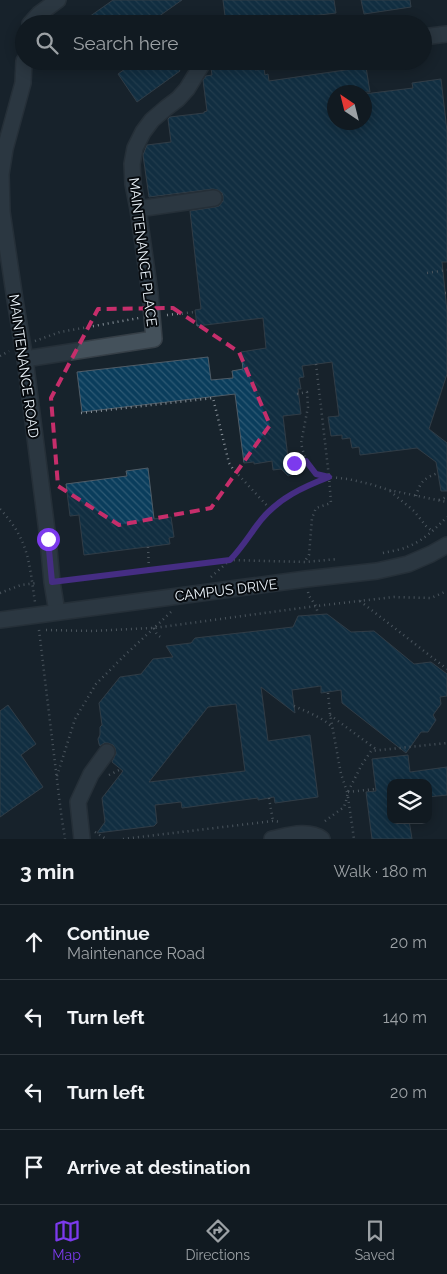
<!DOCTYPE html>
<html lang="en">
<head>
<meta charset="utf-8">
<style>
  body { margin:0; font-family:Raleway,sans-serif; background:#1e272e; color:#f1f3f6 }
  .controls { position:absolute; right:15px; bottom:15px; display:grid; overflow:hidden; border-radius:10px; box-shadow:0 2px 12px #0003 }
  .controls button { width:45px; height:45px; display:grid; place-items:center; padding:0; border:0; border-bottom:1px solid #30383f; background:#111a21; color:#f1f3f6; font:25px sans-serif }
  .compass { position:absolute; left:327px; top:85px; width:45px; height:45px; border-radius:50%; background:#111a21; box-shadow:0 2px 12px #0003; rotate:325deg }
  .stop { position:absolute; width:15px; height:15px; margin:-11px; border:4px solid #7c3aed; border-radius:50%; background:#fff }
  .stop.end { background:#7c3aed; border-color:#fff; box-shadow:0 1px 5px #0008 }
  .list { margin:0; padding:0; list-style:none }
  h2 { display:flex; justify-content:space-between; align-items:center; height:65px; margin:0; padding:0 20px; font-size:21px }
  h2 small { font-size:16px; font-weight:400; color:#9ca1a5 }
  .list li { display:grid; grid-template-columns:32px 1fr auto; gap:15px; align-items:center; box-sizing:border-box; height:75px; padding:0 20px; border-top:1px solid #30383f }
  .list b { display:block; font-size:19px; white-space:nowrap }
  .list p { margin:0; font-size:16px; white-space:nowrap; color:#9ca1a5 }
  .list em { font-size:16px; font-style:normal; color:#9ca1a5 }
  .icon { flex:none; width:28px; height:28px; fill:none; stroke:currentColor; stroke-width:2; stroke-linecap:round; stroke-linejoin:round }
  .map { position:relative; flex:none; width:447px; height:839px; overflow:hidden }
  .search { position:absolute; background:#111a21; box-shadow:0 2px 12px #0003; left:15px; right:15px; top:15px; height:55px; display:flex; align-items:center; gap:12px; box-sizing:border-box; padding:0 18px; border-radius:28px; color:#9ca1a5; font-size:19px }
  .sheet { height:365px; background:#111a21 }
  nav { display:flex; justify-content:space-around; align-items:center; box-sizing:border-box; height:70px; border-top:1px solid #30383f; background:#111a21; font-size:14px; color:#9ca1a5 }
  nav a { display:grid; justify-items:center; gap:2px }
  nav .on { color:#7c3aed }
  .map>svg:first-child { display:block }
  .building { fill:url(#building-back-hatch); stroke:#4f5c67; fill-rule:evenodd }
  .lines { fill:none; stroke-linecap:round; stroke-linejoin:round }
  .minor-casing { stroke:#363f47; stroke-width:18 }
  .path { stroke:#879098; stroke-width:2.5; stroke-dasharray:1 4; stroke-linecap:butt }
  .minor { stroke:#44515b; stroke-width:15 }
  .route { stroke:#7c3aed; stroke-width:6 }
  .marked { fill:none; stroke:#c62e6b; stroke-width:4; stroke-dasharray:10 6; stroke-linejoin:round }
  .labels { text-anchor:middle; dominant-baseline:central; stroke-width:4; stroke-linejoin:round; paint-order:stroke }
  .street-label { font-size:14px; fill:#ebf3fa; stroke:#070b0f }
</style>
</head>
<body>
<div class="map">
<svg width="447" height="839" viewBox="0 0 447 839">
  <defs>
    <pattern id="building-back-hatch" width="6" height="6" patternUnits="userSpaceOnUse" patternTransform="scale(1.25)"><rect width="6" height="6" fill="#0a3d5c"/><path d="M-1 5l2 2M0 0l6 6M5-1l2 2" fill="none" stroke="#2e5a74"/></pattern>
  </defs>
  <rect width="100%" height="100%" fill="#17232c"/>
  <g class="building">
    <path d="M113,0H182L148,24H79Z"/>
    <path d="M223,0H334L336,13L245,24H226Z"/>
    <path d="M361,0H410L411,7L364,14Z"/>
    <path d="M136,61H174L180,71L137,102L118,74Z"/>
    <path d="M228,61H254L255,70L264,69L265,75L268,74L269,81L366,67L370,92H334V122H364V94L413,88L412,83L441,79L447,131V262H442L447,311V374L429,429L447,443V491H441L436,462L417,448L360,455L359,447L352,448L350,438L342,439V435L331,436L328,417L339,416L332,362L302,366L304,377L299,378L301,389H298L301,414L283,416L288,458L296,466L295,473L288,476L281,469L273,470L272,461L254,464V462L244,463L235,394L82,412L77,372L208,357L211,380L233,378L232,371L243,369L241,352L266,348L263,318L197,326L195,310L201,309L190,211L215,207L219,206L223,201V196L222,193L218,190L213,189L149,197L143,155L147,145L171,142L168,119L170,117L204,113V112L207,111L203,80L206,76L212,75L211,68L213,63Z"/>
    <path d="M148,468L154,519L171,517L174,537L169,538L170,544L84,555L79,515L70,516L66,484L127,476L126,471Z"/>
    <path d="M327,614L351,632L374,631L414,664L431,662L447,674V696L440,697L441,704L433,715L436,720L428,732H421L406,753L342,703L341,690L321,693V686L292,690L295,713L261,687L268,741L310,735L318,797L275,803L274,797L258,800V798L182,808L181,802L155,805L157,823L154,826L97,833L105,822L102,798L123,771L112,762L116,753L115,748L113,745L108,743H104L100,746L99,744L98,739L100,735V727L102,725L99,703L120,677L141,674L153,659L173,657L166,646L191,643L195,638L293,627L298,616ZM236,704L245,771L149,782L208,707Z"/>
    <path d="M8,705L36,744L21,755L43,787L0,817V711Z"/>
    <path d="M408,755L410,772L447,767V795L428,797V783H391V820H409L412,839H372L366,792L376,791L372,759Z"/>
  </g>
  <g class="lines">
    <g class="minor-casing">
      <g id="minor">
        <path d="M30,24L39,14L58,0"/>
        <path d="M423,37L447,34"/>
        <path d="M24,61L23,83L5,149L1,174L2,212L15,300L25,359L48,539L52,582L57,612"/>
        <path d="M138,209L214,198"/>
        <path d="M25,359L154,339L150,293L138,209L133,184L132,164L135,148L143,132L152,120L166,108L178,99L187,89L204,61"/>
        <path d="M0,620L306,579L377,571L408,564L431,554L447,545"/>
        <path d="M82,839L78,802L91,774L107,752"/>
        <path d="M272,839C287,836 308,829 322,839"/>
      </g>
    </g>
    <g class="path">
      <path d="M427,273L447,270"/>
      <path d="M445,293H447"/>
      <path d="M167,315L195,312"/>
      <path d="M35,341L60,332L139,318"/>
      <path d="M0,356L9,351"/>
      <path d="M316,364L329,477"/>
      <path d="M297,394L307,392L308,407L301,443L304,455L308,465L316,475L329,477L331,503L316,508L312,518L309,555L305,561"/>
      <path d="M81,413L213,398L229,463L233,469L271,510"/>
      <path d="M295,463L306,461"/>
      <path d="M390,491L414,511L426,526L432,531"/>
      <path d="M416,496C420,482 424,478 438,473"/>
      <path d="M439,500L447,497"/>
      <path d="M0,509C29,540 29,562 35,602"/>
      <path d="M148,547L149,570"/>
      <path d="M383,553C391,551 400,550 407,547C423,541 435,529 447,517"/>
      <path d="M211,577L230,560L240,550L262,519L280,501L295,491L329,477L348,479L370,484L389,490L447,502"/>
      <path d="M65,580L230,560L305,562L338,559"/>
      <path d="M308,592L309,596L316,606L318,614"/>
      <path d="M0,593L21,585L37,583"/>
      <path d="M360,601L447,669"/>
      <path d="M171,612L154,628L316,606L394,597L431,598L447,591"/>
      <path d="M154,628C156,633 157,636 163,638"/>
      <path d="M39,630L61,813L65,839"/>
      <path d="M46,630L93,631L152,628"/>
      <path d="M328,693L330,714L341,774L347,792"/>
      <path d="M294,706C307,712 322,717 332,727"/>
      <path d="M330,715L377,750"/>
      <path d="M109,775L121,769"/>
      <path d="M57,776L75,719L96,684L125,655L154,628"/>
      <path d="M348,792L375,789"/>
      <path d="M348,797L354,839"/>
      <path d="M269,798L273,821"/>
      <path d="M325,821L344,807L346,801L348,792L361,766L371,751L447,743"/>
      <path d="M95,832L106,839"/>
      <path d="M123,839L273,821L281,822"/>
    </g>
    <use href="#minor" class="minor"/>
  </g>
  <g class="lines">
    <path class="route" d="M48,539L52,582L230,560C242,548 250,534 261,520C279,498 303,487 329,477L316,474L306,461L294,463"/>
  </g>
  <path d="M0 0H447V839H0ZM173,308L239,352L270,425L211,508L119,525L58,486L51,398L98,309Z" fill="#17232c" fill-opacity=".55" fill-rule="evenodd"/>
  <path class="marked" d="M173,308L239,352L270,425L211,508L119,525L58,486L51,398L98,309Z"/>
  <g class="labels">
    <g class="street-label">
      <text transform="translate(143 252) rotate(83)">MAINTENANCE PLACE</text>
      <text transform="translate(24 366) rotate(82)">MAINTENANCE ROAD</text>
      <text transform="translate(226 590) rotate(-7)">CAMPUS DRIVE</text>
    </g>
  </g>
</svg>
<div class="controls">
<button><svg class="icon" aria-label="layers" viewBox="0 0 24 24"><path d="M12 4l9 5-9 5-9-5zM3 14l9 5 9-5"/></svg></button>
</div>
<svg class="compass" viewBox="-18 -18 36 36"><path d="M0-13l5 13h-10z" fill="#e53935"/><path d="M0 13l5-13h-10z" fill="#9ca1a5"/></svg>
<div class="stop" style="left:48px;top:539px"></div>
<div class="stop end" style="left:294px;top:463px"></div>
<div class="search"><svg class="icon" aria-label="search" viewBox="0 0 24 24"><circle cx="10" cy="10" r="6"/><path d="M15 15l6 6"/></svg>Search here</div>
</div>
<section class="sheet">
<h2>3 min<small>Walk · 180 m</small></h2>
<ul class="list">
<li><svg class="icon" aria-label="ahead" viewBox="0 0 24 24"><path d="M12 20V5M6 11l6-6 6 6"/></svg><div><b>Continue</b><p>Maintenance Road</p></div><em>20 m</em></li>
<li><svg class="icon" aria-label="left" viewBox="0 0 24 24"><path d="M17 20v-9H6M10 6l-5 5 5 5"/></svg><div><b>Turn left</b></div><em>140 m</em></li>
<li><svg class="icon" aria-label="left" viewBox="0 0 24 24"><path d="M17 20v-9H6M10 6l-5 5 5 5"/></svg><div><b>Turn left</b></div><em>20 m</em></li>
<li><svg class="icon" aria-label="arrive" viewBox="0 0 24 24"><path d="M6 21V4h12l-3 4 3 4H6"/></svg><div><b>Arrive at destination</b></div></li>
</ul>
</section>
<nav>
<a class="on"><svg class="icon" aria-label="map" viewBox="0 0 24 24"><path d="M3 6l6-2 6 2 6-2v14l-6 2-6-2-6 2zM9 4v14M15 6v14"/></svg>Map</a>
<a><svg class="icon" aria-label="directions" viewBox="0 0 24 24"><path d="M12 3l9 9-9 9-9-9zM9 14v-3h6M13 9l2 2-2 2"/></svg>Directions</a>
<a><svg class="icon" aria-label="saved" viewBox="0 0 24 24"><path d="M7 4h10v16l-5-4-5 4z"/></svg>Saved</a>
</nav>
</body>
</html>
